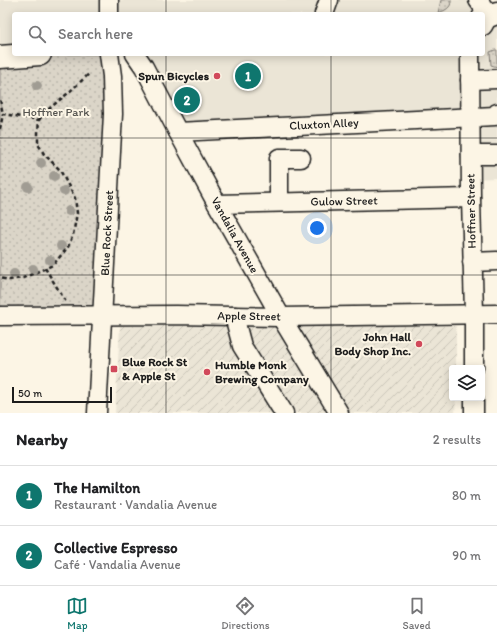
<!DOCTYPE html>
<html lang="en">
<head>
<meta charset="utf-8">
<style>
  body { margin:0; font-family:Itim,sans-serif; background:#f2f2f2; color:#202124 }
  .controls { position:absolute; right:12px; bottom:12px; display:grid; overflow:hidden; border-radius:4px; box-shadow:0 2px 10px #0003 }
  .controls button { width:36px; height:36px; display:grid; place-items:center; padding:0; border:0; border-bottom:1px solid #e0e0e0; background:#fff; color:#202124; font:20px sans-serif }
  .scale { position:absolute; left:12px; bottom:10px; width:100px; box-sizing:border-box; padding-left:4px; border:2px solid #1c1c1c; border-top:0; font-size:11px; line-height:14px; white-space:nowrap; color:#1c1c1c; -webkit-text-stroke:3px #fcf5e5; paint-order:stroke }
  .you { position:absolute; left:317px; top:228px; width:14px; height:14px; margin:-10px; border:3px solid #fff; border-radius:50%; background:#1a73e8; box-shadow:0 0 0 6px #1a73e833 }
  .badge { display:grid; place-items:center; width:26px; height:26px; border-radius:50%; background:#0f766e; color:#fff; font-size:13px; font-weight:700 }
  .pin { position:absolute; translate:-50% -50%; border:2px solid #fff; box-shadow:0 1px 4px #0006 }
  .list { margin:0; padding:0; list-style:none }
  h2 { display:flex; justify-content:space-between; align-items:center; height:52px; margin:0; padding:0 16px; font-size:17px }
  h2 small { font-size:13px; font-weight:400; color:#757577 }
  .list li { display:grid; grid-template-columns:26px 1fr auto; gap:12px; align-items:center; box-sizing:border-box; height:60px; padding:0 16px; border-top:1px solid #e0e0e0 }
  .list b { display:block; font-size:15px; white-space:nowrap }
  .list p { margin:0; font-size:13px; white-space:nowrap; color:#757577 }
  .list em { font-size:13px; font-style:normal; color:#757577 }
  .icon { flex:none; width:22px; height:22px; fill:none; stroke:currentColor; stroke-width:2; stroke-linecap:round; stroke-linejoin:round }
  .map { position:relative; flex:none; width:497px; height:413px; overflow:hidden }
  .search { position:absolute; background:#fff; box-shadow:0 2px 10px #0003; left:12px; right:12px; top:12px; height:44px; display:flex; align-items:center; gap:10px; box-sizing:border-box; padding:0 14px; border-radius:4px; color:#757577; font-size:15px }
  .sheet { height:172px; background:#fff }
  nav { display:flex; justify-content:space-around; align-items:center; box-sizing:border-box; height:56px; border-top:1px solid #e0e0e0; background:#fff; font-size:11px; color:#757577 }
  nav a { display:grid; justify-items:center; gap:2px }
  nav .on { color:#0f766e }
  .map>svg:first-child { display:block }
  .built { fill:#ebe5d6 }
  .industrial { fill:url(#industrial-furrows) }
  .green { fill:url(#green-dots); stroke:#7c7872 }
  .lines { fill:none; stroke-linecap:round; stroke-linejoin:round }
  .minor-casing { stroke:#1c1c1c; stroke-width:21 }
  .major-casing { stroke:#1c1c1c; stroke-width:25 }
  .path { stroke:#1c1c1c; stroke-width:2.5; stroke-dasharray:4 3; stroke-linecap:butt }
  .minor { stroke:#fcf5e5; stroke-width:18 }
  .major { stroke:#fcf5e5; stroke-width:22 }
  .tree { fill:#a09c93 }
  .grid { fill:none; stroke:#1c1c1c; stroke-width:1; stroke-opacity:0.55 }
  .poi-dot { fill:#d1495b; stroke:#fcf5e5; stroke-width:1.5 }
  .labels { text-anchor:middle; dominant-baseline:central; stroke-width:4; stroke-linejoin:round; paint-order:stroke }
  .poi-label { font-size:12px; font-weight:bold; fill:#1c1c1c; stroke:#fcf5e5; text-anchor:end }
  .park-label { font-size:12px; fill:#555450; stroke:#fcf5e5 }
  .street-label { font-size:12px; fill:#1c1c1c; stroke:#fcf5e5 }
</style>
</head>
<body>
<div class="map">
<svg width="497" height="413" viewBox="0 0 497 413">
  <defs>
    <pattern id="industrial-furrows" width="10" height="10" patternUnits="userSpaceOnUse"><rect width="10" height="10" fill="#ebe5d6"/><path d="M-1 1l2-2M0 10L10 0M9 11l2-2" fill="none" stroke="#c9c4b7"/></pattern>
    <pattern id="green-dots" width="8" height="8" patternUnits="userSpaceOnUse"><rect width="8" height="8" fill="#dbd5c8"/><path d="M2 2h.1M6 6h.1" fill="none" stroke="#bbb6ab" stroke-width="1.8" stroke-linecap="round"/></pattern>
  </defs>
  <rect width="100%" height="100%" fill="#fcf5e5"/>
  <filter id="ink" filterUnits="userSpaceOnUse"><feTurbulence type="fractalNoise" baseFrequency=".025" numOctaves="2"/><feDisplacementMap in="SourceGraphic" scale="8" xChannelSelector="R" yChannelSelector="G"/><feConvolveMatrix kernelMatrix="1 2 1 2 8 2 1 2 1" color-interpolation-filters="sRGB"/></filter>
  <g filter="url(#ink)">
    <path class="built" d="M0,0H497V178L471,179L470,117L178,132L135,54H483V14H14V54L0,57Z"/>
    <path class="industrial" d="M120,326H456V368H452V398H456L455,413H115Z"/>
    <g class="green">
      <path d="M441,0H451C452,8 444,11 438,13Z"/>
      <path d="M495,50H497V67L491,65L490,52Z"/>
      <path d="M41,54H109L103,316H0V57Z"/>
    </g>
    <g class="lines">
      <g class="minor-casing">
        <g id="minor">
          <path d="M478,0L489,15L483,26"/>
          <path d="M109,14V0"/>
          <path d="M324,14L329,0"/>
          <path d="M135,54L144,67L178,132L217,204L281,317L339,413"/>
          <path d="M470,54L471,198L474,314V368"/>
          <path d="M470,80L497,79"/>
          <path d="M178,132L495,116L497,113"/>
          <path d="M471,155H497"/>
          <path d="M279,202V158H301"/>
          <path d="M217,204L471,198"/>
          <path d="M472,262L497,261"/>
          <path d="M0,316L176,315L281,317L497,314"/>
          <path d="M234,316L242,346L284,413"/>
          <path d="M474,398V413"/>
          <path d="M97,413L113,114L112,76L109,54"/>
        </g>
      </g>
      <g class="major-casing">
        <g id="major">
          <path d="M483,18L497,13"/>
          <path d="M0,57L40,54"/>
        </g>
      </g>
      <g class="path">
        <path d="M0,100L3,114"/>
        <path d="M39,120L45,112L67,94L90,73"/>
        <path d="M0,129L3,114L39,120L38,133V144L44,154L60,170L75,198L77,213L73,235L68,247L53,265L23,278L9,280L0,278"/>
        <path d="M45,268L66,302"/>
      </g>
      <use href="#minor" class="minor"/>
      <use href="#major" class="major"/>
    </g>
    <g class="tree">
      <circle cx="37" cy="86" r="5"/>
      <circle cx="41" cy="163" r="5"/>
      <circle cx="54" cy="176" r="5"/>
      <circle cx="28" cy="187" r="5"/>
      <circle cx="64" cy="191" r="5"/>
      <circle cx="69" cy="211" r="5"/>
      <circle cx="61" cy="246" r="5"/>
      <circle cx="50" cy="260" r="5"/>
      <circle cx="33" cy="269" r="5"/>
      <circle cx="14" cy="274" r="5"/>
    </g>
  </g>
  <path class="grid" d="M166,0V14M331,0V14M166,54V413M331,54V413M0,138H497M0,275H497"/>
  <g class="poi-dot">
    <circle cx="217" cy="76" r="4"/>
    <circle cx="419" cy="344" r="4"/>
    <rect x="110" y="365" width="8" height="8" rx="2"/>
    <circle cx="207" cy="372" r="4"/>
  </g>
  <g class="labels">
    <g class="poi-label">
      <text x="209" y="76">Spun Bicycles</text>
      <text x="411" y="337">John Hall<tspan x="411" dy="14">Body Shop Inc.</tspan></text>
      <text x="122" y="362" text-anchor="start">Blue Rock St<tspan x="122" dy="14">&amp; Apple St</tspan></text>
      <text x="215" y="365" text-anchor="start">Humble Monk<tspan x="215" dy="14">Brewing Company</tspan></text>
    </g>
    <g class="park-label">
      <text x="56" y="112">Hoffner Park</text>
    </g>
    <g class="street-label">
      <text transform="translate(324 124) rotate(-3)">Cluxton Alley</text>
      <text transform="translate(344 201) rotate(-1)">Gulow Street</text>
      <text transform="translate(471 211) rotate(-91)">Hoffner Street</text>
      <text transform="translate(107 233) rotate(-87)">Blue Rock Street</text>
      <text transform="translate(235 235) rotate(61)">Vandalia Avenue</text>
      <text transform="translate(249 316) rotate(1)">Apple Street</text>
    </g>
  </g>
</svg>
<div class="controls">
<button><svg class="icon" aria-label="layers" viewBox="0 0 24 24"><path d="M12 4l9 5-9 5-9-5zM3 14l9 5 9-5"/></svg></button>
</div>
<div class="scale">50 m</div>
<div class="you"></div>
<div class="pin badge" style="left:248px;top:76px">1</div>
<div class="pin badge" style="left:187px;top:100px">2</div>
<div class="search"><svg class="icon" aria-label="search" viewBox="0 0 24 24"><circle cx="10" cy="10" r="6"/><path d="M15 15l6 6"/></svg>Search here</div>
</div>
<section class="sheet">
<h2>Nearby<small>2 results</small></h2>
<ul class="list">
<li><span class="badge">1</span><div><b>The Hamilton</b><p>Restaurant · Vandalia Avenue</p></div><em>80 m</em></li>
<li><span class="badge">2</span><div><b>Collective Espresso</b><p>Café · Vandalia Avenue</p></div><em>90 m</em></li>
</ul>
</section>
<nav>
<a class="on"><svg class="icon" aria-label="map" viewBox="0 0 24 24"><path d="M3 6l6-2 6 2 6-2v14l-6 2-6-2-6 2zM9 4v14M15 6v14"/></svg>Map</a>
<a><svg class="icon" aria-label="directions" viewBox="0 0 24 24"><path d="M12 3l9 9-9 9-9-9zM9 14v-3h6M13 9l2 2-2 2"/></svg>Directions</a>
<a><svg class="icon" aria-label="saved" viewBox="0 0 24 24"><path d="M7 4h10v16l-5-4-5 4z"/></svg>Saved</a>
</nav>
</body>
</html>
